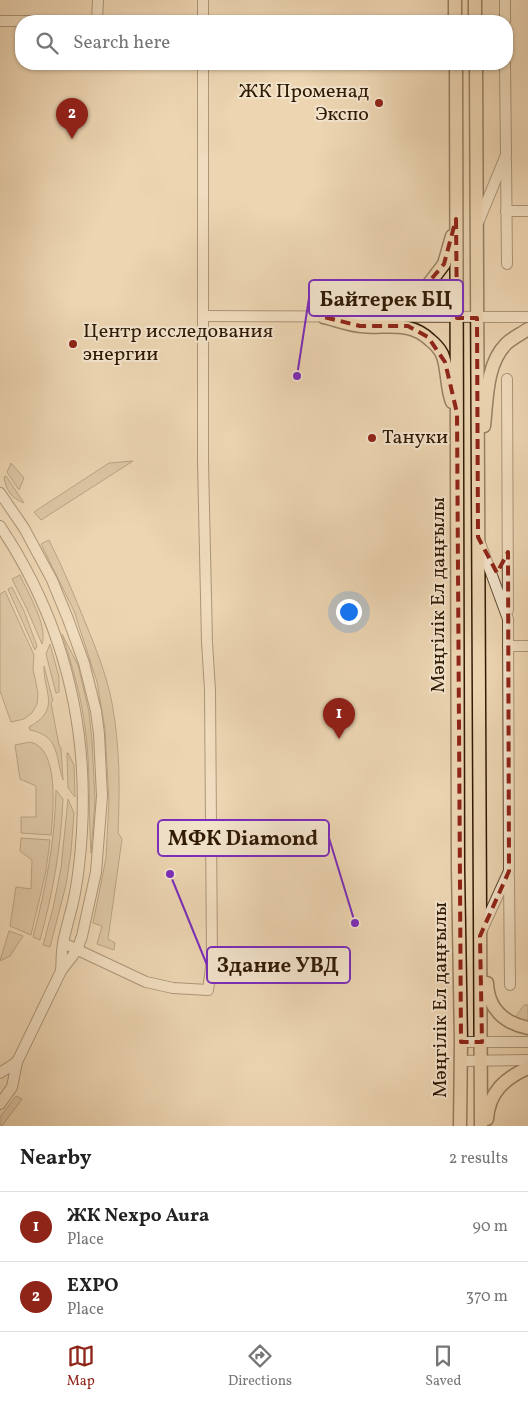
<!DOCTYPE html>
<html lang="en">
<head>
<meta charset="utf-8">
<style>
  body { margin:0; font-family:Vollkorn,serif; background:#f2f2f2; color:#222 }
  .you { position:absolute; left:348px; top:611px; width:18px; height:18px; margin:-12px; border:4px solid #fff; border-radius:50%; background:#1a73e8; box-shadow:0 0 0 8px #1a73e833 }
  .badge { display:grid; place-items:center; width:32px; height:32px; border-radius:50%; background:#8f2418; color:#fff; font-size:16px; font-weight:700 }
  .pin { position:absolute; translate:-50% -41px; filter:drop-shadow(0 1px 2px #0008) }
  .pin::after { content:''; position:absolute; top:26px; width:18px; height:15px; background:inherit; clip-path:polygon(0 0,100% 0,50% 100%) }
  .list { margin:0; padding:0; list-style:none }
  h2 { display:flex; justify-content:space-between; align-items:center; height:65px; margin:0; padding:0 20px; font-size:21px }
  h2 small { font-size:16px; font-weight:400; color:#767676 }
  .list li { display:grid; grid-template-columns:32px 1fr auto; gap:15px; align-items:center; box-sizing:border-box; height:70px; padding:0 20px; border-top:1px solid #e0e0e0 }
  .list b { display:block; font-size:19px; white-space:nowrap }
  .list p { margin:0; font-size:16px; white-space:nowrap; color:#767676 }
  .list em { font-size:16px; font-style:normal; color:#767676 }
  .icon { flex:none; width:28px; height:28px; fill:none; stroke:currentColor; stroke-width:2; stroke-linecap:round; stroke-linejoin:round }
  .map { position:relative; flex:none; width:528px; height:1126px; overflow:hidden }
  .search { position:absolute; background:#fff; box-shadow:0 1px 4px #0004; left:15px; right:15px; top:15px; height:55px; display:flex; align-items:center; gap:12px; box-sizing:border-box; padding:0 18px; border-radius:20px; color:#767676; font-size:19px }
  .sheet { height:205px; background:#fff }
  nav { display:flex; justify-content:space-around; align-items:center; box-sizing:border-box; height:70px; border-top:1px solid #e0e0e0; background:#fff; font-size:14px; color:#767676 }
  nav a { display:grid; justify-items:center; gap:2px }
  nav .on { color:#8f2418 }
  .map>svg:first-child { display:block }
  .green { fill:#cdb594; stroke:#7e684c }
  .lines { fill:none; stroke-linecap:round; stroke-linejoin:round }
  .minor-casing { stroke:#5f4930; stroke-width:12 }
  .major-casing { stroke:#301a04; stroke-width:15 }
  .minor { stroke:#f3e4cd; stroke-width:10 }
  .major { stroke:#edd5b2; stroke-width:12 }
  .marked { fill:none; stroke:#8f2418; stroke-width:4; stroke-dasharray:10 6; stroke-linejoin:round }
  .poi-dot { fill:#8f2418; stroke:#f3e4cd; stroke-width:2 }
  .labels { text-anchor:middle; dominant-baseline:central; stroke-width:4; stroke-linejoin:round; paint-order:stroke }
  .poi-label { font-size:20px; fill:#301a04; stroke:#f3e4cd; text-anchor:start }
  .street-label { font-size:20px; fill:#301a04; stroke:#f3e4cd }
  .leader { fill:none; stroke:#7b2cbf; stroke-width:2 }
  .callout-dot { fill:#7b2cbf; stroke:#f3e4cd; stroke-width:2 }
  .callout { fill:#f3e4cd; stroke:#7b2cbf; stroke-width:2 }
  .callout-label { font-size:21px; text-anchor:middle; font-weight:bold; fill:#301a04 }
</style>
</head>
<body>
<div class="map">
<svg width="528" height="1126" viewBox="0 0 528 1126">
  <rect width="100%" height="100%" fill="#edd5b2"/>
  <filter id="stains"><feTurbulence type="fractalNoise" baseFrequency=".004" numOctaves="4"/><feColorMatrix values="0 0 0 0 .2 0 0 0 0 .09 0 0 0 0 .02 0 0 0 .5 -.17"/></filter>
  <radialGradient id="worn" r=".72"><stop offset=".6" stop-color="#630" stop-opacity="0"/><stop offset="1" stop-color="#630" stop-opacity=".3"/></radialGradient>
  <g class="green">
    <path d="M133,461L41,520L34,512L109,463Z"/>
    <path d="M11,463L24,478L19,490L7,472Z"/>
    <path d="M6,476L24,503C11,498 6,490 4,477Z"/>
    <path d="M49,540C63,568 74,595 86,624C96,649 107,676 112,703C120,746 120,789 118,833L122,839L108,939L115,943L114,950L97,944L102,926L93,923L106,858L109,802L105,729L97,682L74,611L41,544Z"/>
    <path d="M20,575C28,593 48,626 42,644L27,609L12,579Z"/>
    <path d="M12,587L24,611L37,646L35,650L8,589Z"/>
    <path d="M5,591L34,655L33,669L38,693L37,704L32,713L24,719L11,722L0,691V594Z"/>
    <path d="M62,634L78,665L89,712L92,741L95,800L91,853C88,811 91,768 85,727C81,695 72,665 62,634Z"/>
    <path d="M50,644L59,677V692L56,693L46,654Z"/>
    <path d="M44,666L53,701L51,703L59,745L61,748L63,780C55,756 60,736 30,730L29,727C62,709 43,692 44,666Z"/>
    <path d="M30,742C60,748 53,812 51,835L21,833V817H36V786L20,779L15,745Z"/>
    <path d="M67,753H68L74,765L75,797L68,788Z"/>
    <path d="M56,790L63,799C61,847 53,893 40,940L33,937C46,888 55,840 56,790Z"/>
    <path d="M68,799L74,813L71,852L66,885L50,947L43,945L53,908L61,868Z"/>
    <path d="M21,838L50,840L46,871L31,935L10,926L16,887L31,889L32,860L20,851Z"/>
    <path d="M9,931L23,936L10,956L0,961Z"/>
    <path d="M524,1005H528V1022L514,1019Z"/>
    <path d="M16,1096L22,1099L2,1126H0V1117Z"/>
  </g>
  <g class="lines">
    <g class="minor-casing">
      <g id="minor">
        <path d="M505,0V21"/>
        <path d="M0,21H196"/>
        <path d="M97,21L98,0"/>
        <path d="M203,21V0"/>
        <path d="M506,160L507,264"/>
        <path d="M506,211H528"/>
        <path d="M478,223L506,155L505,64"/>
        <path d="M204,316L528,317"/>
        <path d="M507,379L508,610"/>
        <path d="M0,493L24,528L52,580L68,619L84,663L96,711L99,734L102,796L96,872L82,936L77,950L61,971L17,1062L12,1087L0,1104"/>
        <path d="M0,526C69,629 93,744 79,866C77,884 74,901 69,918C67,927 64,936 63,944C61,953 62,962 61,971"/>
        <path d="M480,543L508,619L509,871L481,932"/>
        <path d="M508,646H528"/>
        <path d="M509,876L510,985"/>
        <path d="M63,943L146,982L173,988L208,990L212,960L210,690L207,642L203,462V64"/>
        <path d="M461,1042H528"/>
        <path d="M460,1061L528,1060"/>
        <path d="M0,1073L17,1062"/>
      </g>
    </g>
    <g class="major-casing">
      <g id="major">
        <path d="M455,0V21"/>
        <path d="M475,0V21"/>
        <path d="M456,64L458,868L461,1042L460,1126"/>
        <path d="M476,64L481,1126"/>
        <path d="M324,317C336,320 349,325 361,326C387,329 409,320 430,340C435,344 439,348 442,354C448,367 446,387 452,402"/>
        <path d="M324,317L375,301L408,296L418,292L428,285L444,264L452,236"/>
        <path d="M484,426C487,400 486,364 506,344C512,338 521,334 528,329"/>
        <path d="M487,983C488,1008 504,1023 528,1028"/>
        <path d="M487,1119C489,1092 505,1078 528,1068"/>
      </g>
    </g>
    <use href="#minor" class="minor"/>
    <use href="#major" class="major"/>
  </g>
  <path d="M0 0H528V1126H0ZM456,219L457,318H477L478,537L497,573L508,552L509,871L480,936L482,1042H461L457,413L445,362L428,337L408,326H360L324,317L423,289L444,264Z" fill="#edd5b2" fill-opacity=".55" fill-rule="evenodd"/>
  <path class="marked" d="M456,219L457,318H477L478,537L497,573L508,552L509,871L480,936L482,1042H461L457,413L445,362L428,337L408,326H360L324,317L423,289L444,264Z"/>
  <g class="poi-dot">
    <circle cx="379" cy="103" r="5"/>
    <circle cx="73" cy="344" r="5"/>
    <circle cx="372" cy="438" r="5"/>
  </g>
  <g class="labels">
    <g class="poi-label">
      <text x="369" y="92" text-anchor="end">ЖК Променад<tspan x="369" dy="23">Экспо</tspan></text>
      <text x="83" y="332">Центр исследования<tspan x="83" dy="23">энергии</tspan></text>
      <text x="382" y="438">Тануки</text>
    </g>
    <g class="street-label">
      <text transform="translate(439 595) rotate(-90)">Мәңгілік Ел даңғылы</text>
      <text transform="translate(441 1000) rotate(-90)">Мәңгілік Ел даңғылы</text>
    </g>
  </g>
  <path class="leader" d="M297 376L309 298M355 923L329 838M170 874L207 965"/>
  <g class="callout-dot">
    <circle cx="297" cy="376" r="5"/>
    <circle cx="355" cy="923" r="5"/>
    <circle cx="170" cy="874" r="5"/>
  </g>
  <g class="callout">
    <rect x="309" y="280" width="154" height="36" rx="5"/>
    <rect x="158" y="820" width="171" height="36" rx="5"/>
    <rect x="207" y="947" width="143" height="36" rx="5"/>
  </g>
  <g class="callout-label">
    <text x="386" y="306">Байтерек БЦ</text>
    <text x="243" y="845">МФК Diamond</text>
    <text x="278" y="972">Здание УВД</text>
  </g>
  <rect width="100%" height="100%" filter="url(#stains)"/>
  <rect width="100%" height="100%" fill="url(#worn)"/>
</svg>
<div class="you"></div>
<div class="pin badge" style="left:339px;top:739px">1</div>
<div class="pin badge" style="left:72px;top:139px">2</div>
<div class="search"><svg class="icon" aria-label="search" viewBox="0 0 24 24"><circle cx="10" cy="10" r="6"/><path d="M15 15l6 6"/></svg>Search here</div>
</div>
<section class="sheet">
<h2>Nearby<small>2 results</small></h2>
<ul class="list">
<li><span class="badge">1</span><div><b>ЖК Nexpo Aura</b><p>Place</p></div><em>90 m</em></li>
<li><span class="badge">2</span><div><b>EXPO</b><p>Place</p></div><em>370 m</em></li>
</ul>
</section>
<nav>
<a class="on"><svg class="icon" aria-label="map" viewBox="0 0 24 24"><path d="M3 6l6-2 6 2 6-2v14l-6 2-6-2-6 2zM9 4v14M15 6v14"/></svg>Map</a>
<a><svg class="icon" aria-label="directions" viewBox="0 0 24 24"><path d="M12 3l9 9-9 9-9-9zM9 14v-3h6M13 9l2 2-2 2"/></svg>Directions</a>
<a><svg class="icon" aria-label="saved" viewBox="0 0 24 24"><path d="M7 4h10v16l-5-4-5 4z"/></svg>Saved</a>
</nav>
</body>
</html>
